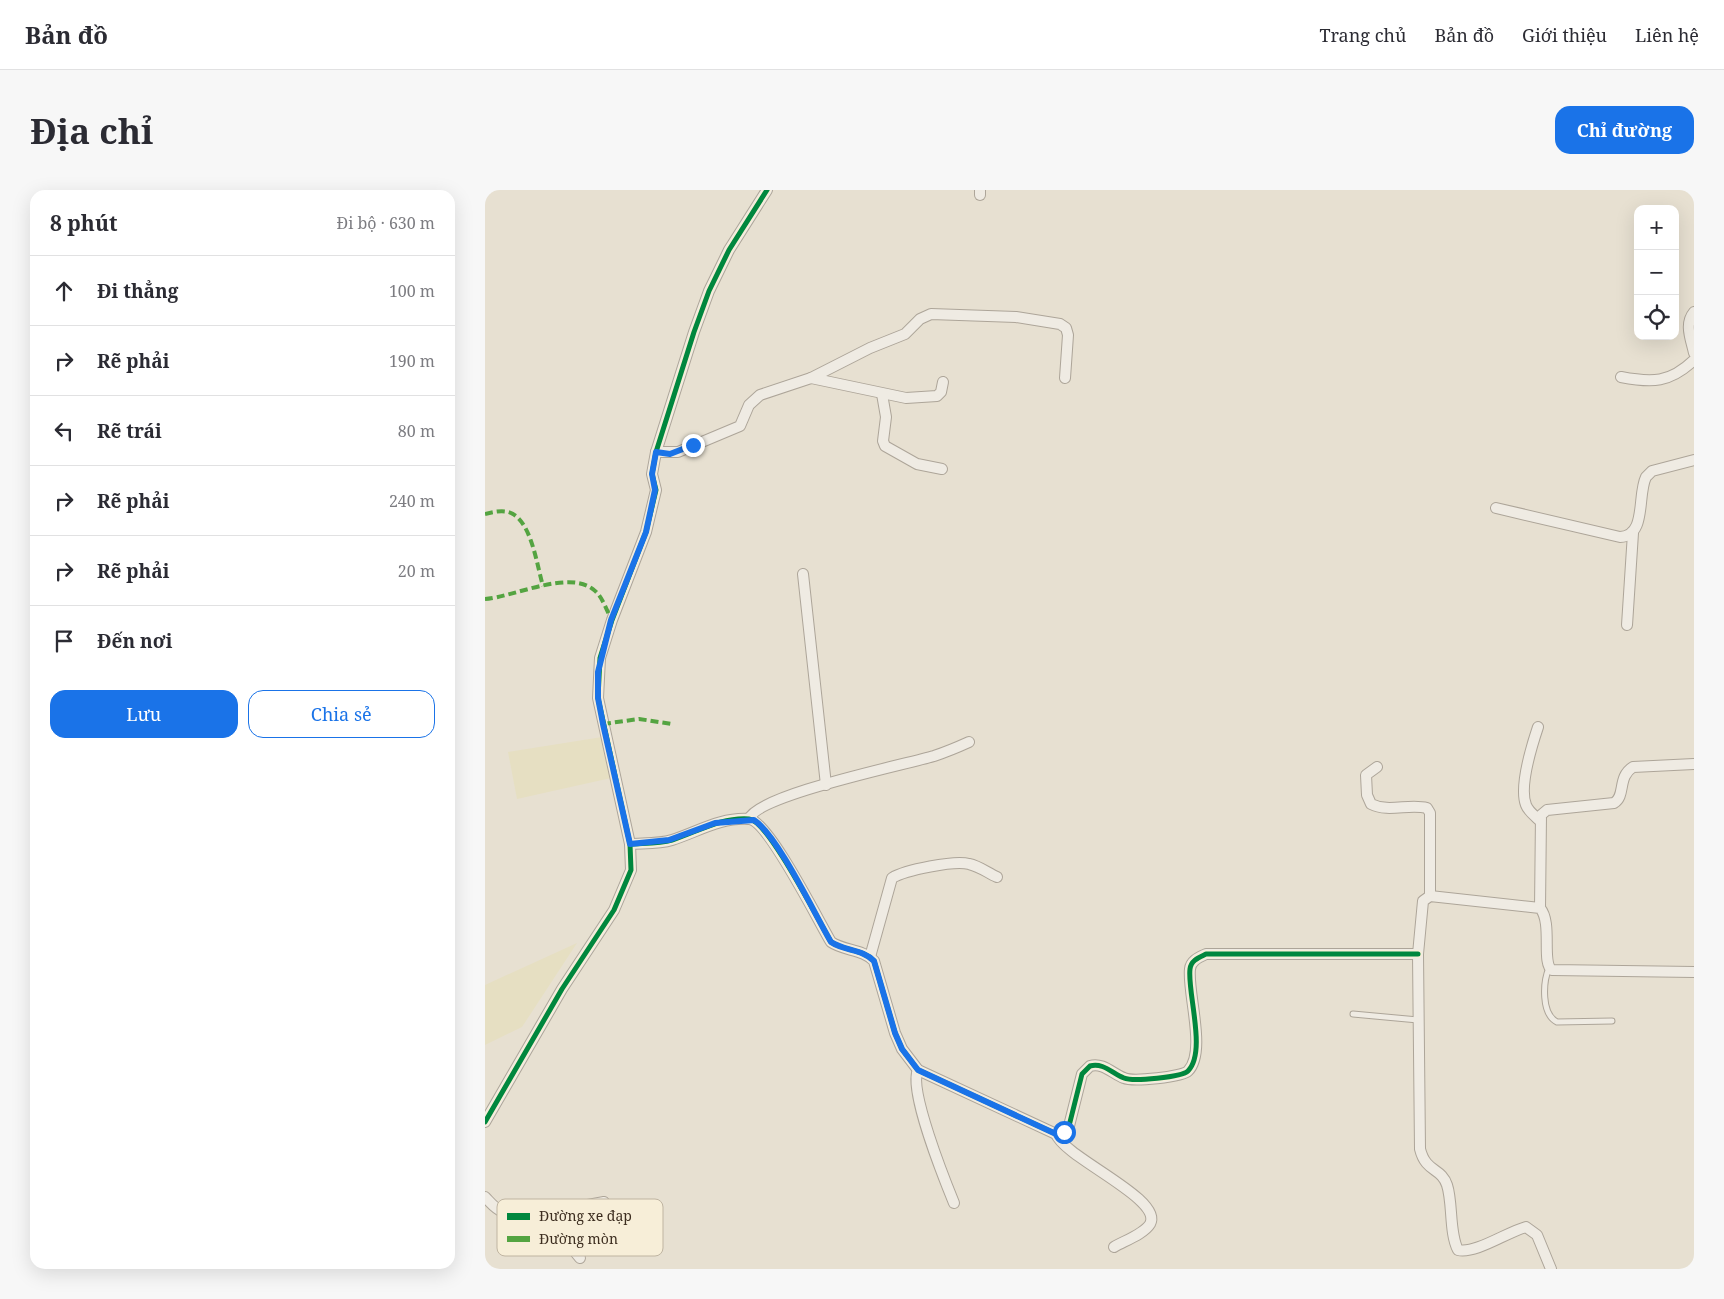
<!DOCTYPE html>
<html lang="vi">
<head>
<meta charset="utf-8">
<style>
  body { margin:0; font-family:"Noto Serif",serif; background:#f7f7f7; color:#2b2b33 }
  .controls { position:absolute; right:15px; top:15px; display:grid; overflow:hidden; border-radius:10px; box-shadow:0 5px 20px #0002 }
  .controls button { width:45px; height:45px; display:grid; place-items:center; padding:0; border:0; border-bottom:1px solid #e1e1e2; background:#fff; color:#2b2b33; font:25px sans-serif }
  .stop { position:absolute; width:15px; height:15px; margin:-11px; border:4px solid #1a73e8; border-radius:50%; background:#fff }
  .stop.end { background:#1a73e8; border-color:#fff; box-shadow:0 1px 5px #0008 }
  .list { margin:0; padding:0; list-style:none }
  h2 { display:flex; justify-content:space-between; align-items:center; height:65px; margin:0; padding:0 20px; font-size:21px }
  h2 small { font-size:16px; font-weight:400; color:#7c7c81 }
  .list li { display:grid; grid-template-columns:32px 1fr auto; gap:15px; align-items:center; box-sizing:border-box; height:70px; padding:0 20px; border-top:1px solid #e1e1e2 }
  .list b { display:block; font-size:19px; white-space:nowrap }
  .list em { font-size:16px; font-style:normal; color:#7c7c81 }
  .actions { display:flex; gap:10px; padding:15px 20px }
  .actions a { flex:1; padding:11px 0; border:1px solid #1a73e8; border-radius:15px; text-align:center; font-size:18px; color:#1a73e8 }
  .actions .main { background:#1a73e8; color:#fff }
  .icon { flex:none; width:28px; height:28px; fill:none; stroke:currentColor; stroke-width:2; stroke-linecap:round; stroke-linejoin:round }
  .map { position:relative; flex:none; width:1209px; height:1079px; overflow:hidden; border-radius:15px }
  header { display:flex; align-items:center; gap:30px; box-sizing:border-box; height:70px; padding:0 25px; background:#fff; border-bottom:1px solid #e1e1e2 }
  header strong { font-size:24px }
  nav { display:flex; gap:28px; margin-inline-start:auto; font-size:18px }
  .intro { display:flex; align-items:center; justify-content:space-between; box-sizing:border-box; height:120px; padding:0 30px }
  h1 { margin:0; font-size:35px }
  .button { padding:12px 22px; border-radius:15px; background:#1a73e8; color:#fff; font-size:18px; font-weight:700 }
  main { display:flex; gap:30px; padding:0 30px }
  aside { flex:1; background:#fff; border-radius:15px; box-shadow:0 5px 20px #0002 }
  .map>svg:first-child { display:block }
  .farmland { fill:#e6dfc2 }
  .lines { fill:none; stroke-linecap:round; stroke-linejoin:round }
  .lane-casing { stroke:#ada599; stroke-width:7 }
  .street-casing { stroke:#ada599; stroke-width:12 }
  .lane { stroke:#efebe3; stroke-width:5 }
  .street { stroke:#efebe3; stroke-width:10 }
  .quiet { stroke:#54a441; stroke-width:4; stroke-dasharray:8 4; stroke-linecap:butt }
  .cycleway-casing { stroke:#f7eed8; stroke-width:8 }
  .cycleway { stroke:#00873e; stroke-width:5 }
  .route { stroke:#1a73e8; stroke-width:6 }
  .key { fill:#f7eed8; stroke:#bfb4a1; stroke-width:1 }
  .key-label { font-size:14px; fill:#3d2e20 }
</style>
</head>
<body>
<header>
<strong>Bản đồ</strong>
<nav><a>Trang chủ</a><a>Bản đồ</a><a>Giới thiệu</a><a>Liên hệ</a></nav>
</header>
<div class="intro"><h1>Địa chỉ</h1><a class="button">Chỉ đường</a></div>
<main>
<aside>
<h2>8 phút<small>Đi bộ · 630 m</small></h2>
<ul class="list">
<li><svg class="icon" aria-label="ahead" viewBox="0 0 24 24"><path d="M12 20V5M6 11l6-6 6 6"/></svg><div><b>Đi thẳng</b></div><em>100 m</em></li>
<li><svg class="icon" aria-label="right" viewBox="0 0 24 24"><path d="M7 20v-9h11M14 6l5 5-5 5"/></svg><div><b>Rẽ phải</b></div><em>190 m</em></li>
<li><svg class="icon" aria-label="left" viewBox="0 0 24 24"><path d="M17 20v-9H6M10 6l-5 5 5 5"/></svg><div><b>Rẽ trái</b></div><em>80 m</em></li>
<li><svg class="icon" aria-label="right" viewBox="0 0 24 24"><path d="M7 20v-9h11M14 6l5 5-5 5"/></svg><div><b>Rẽ phải</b></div><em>240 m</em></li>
<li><svg class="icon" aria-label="right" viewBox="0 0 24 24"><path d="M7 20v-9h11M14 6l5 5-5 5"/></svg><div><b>Rẽ phải</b></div><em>20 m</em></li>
<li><svg class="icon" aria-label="arrive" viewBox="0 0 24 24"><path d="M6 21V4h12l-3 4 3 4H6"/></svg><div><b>Đến nơi</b></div></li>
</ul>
<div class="actions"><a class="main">Lưu</a><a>Chia sẻ</a></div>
</aside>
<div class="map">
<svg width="1209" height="1079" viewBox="0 0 1209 1079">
  <rect width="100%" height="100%" fill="#e7e0d1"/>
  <g class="farmland">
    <path d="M117,547L126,588L32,609L23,562Z"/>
    <path d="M92,753L37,837L0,855V795Z"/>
  </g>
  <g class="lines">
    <g class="lane-casing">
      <g id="lane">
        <path d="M1064,778C1058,792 1056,824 1072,832L1127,831"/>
        <path d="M868,824L933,830"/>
      </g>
    </g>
    <g class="street-casing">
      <g id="street">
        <path d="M495,0V5"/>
        <path d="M1209,122C1199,134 1206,149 1209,163"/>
        <path d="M1136,187C1167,193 1185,193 1209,170"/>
        <path d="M326,188L421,208L452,206L456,202L458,192"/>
        <path d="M397,204L401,227L398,251L400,256L432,274L457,279"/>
        <path d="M171,262H193L255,236L264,215L275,205L326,188L385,158L420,144L435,129L446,124L531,127L575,134L581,138L583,145L580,188"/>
        <path d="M1011,318L1135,347C1162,346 1152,305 1161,287L1167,281L1209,270"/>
        <path d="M318,384L341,595"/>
        <path d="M1142,435L1148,343"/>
        <path d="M1053,537C1047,555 1034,597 1041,615C1043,621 1050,626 1054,630"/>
        <path d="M892,577L881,585L882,605L886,614C904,623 924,613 942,618L945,623V706"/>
        <path d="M264,629C272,605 419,575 449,566C461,562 473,557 484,552"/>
        <path d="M145,654C159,653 174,654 187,650C212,642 236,627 264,629C283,630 334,732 346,752C359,761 378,759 389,771L410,843L417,859L433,880L571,944L579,942L584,936L597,884L605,876C618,872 628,884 639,888C648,892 697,887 703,881C722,862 702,802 705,779C706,770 715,767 721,764H933"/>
        <path d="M1055,718L1056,625L1062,620L1129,613C1141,606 1132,587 1148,577L1209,574"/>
        <path d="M385,767L407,688C420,680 470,670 484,674C494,676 503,683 512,687"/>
        <path d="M433,880C423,899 460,991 469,1013"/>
        <path d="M0,932L77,799L129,720L146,680L145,654L113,508L115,468L127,430L161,342L171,300L167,284L171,262L209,142L224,101L244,60L282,0"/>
        <path d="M571,944C580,968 679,1009 665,1034C659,1044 639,1051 629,1057"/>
        <path d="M0,1007C5,1012 10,1019 18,1022C36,1028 98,1016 119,1012"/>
        <path d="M75,1020L82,1052L95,1068"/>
        <path d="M1066,1079L1052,1045L1041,1037C1022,1042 991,1064 973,1060C964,1043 968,1013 962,995C956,977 941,983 935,959L933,764L938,711L945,706L1055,718C1068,733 1056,773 1067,780L1209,782"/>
      </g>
    </g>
    <use href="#lane" class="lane"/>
    <use href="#street" class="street"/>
    <g class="quiet">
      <path d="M0,324C8,322 20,319 28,324C47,335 52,376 58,396"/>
      <path d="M0,409C29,407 84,379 109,400C118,407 121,420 127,430"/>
      <path d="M118,534L154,529L187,534"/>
    </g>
    <g class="cycleway-casing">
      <g id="cycleway">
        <path d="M145,654C159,653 174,654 187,650C212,642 236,627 264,629C283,630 334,732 346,752C359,761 378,759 389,771L410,843L417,859L433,880L571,944L579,942L584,936L597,884L605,876C618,872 628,884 639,888C648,892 697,887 703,881C722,862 702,802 705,779C706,770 715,767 721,764H933"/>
        <path d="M0,932L77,799L129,720L146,680L145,654L113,508L115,468L127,430L161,342L171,300L167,284L171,262L209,142L224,101L244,60L282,0"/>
      </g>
    </g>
    <use href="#cycleway" class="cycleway"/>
  </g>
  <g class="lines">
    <path class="route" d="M208,255L185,264L171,262L167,284L170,300L161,342L126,430L113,482V508L118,534L145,654L184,650L230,633L269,630C293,646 329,723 346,752C359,761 378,759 389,771L410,843L417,859L433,880L571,944L579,942"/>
  </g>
  <rect x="12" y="1009" width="166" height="57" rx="8" class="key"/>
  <rect x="22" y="1023" width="23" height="7" fill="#00873e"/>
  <rect x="22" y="1046" width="23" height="6" fill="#54a441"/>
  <g class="key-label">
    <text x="54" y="1031">Đường xe đạp</text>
    <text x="54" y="1054">Đường mòn</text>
  </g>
</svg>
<div class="controls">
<button>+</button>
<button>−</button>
<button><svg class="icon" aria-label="locate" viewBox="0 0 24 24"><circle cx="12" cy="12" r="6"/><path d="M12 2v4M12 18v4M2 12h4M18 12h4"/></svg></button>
</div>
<div class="stop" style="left:579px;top:942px"></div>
<div class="stop end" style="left:208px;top:255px"></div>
</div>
</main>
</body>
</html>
